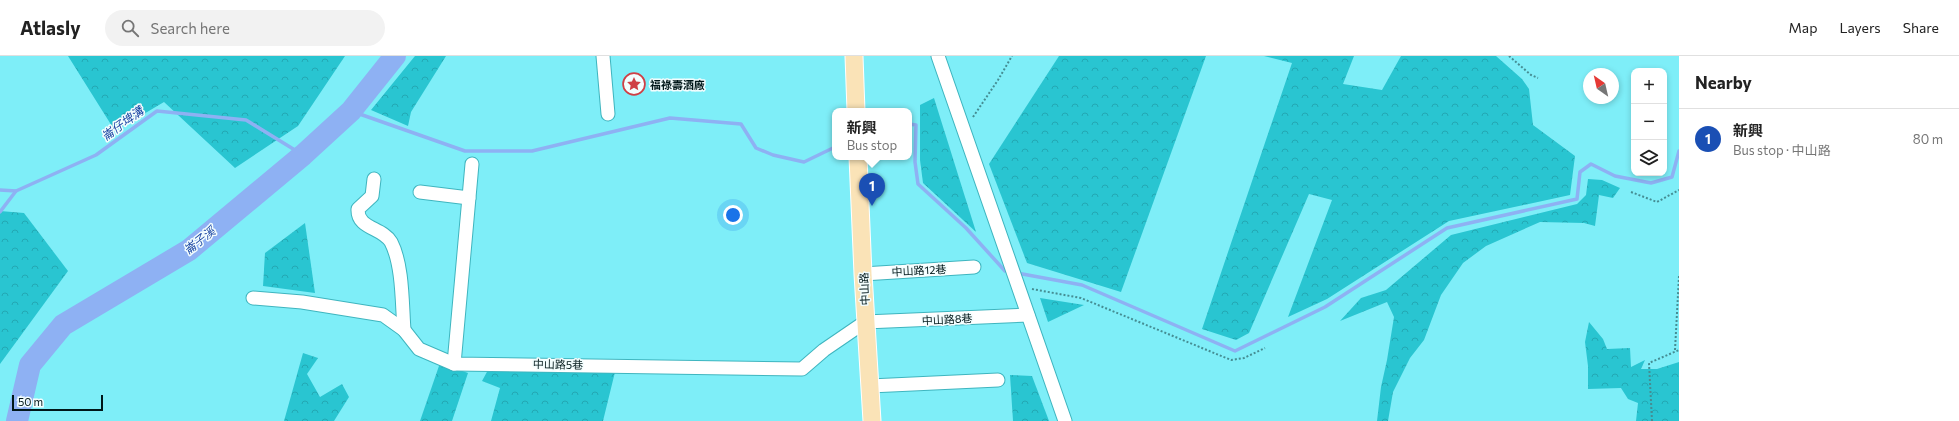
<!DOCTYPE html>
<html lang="en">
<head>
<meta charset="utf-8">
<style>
  body { margin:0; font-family:Commissioner,"Noto Sans TC",sans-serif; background:#f2f2f2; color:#222 }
  .controls { position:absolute; right:12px; top:12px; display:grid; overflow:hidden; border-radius:8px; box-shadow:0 2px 6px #0003 }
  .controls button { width:36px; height:36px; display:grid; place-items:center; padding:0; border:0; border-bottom:1px solid #e0e0e0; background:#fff; color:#222; font:20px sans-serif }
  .compass { position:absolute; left:1583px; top:12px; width:36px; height:36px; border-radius:50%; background:#fff; box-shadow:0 2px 6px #0003; rotate:326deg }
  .scale { position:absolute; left:12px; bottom:10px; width:91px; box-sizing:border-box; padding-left:4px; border:2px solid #001719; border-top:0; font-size:11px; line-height:14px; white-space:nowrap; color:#001719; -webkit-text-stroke:3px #f3fdfe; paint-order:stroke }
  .you { position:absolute; left:733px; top:159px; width:14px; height:14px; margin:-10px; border:3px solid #fff; border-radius:50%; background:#1a73e8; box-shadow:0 0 0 6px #1a73e833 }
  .badge { display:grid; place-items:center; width:26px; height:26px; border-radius:50%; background:#cf3f45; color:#fff; font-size:13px; font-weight:700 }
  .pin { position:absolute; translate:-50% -33px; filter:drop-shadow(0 1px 2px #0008) }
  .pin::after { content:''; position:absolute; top:21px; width:14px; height:12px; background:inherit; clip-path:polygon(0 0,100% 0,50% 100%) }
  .popup { position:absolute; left:832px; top:52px; width:80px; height:52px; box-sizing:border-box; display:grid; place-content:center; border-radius:8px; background:#fff; filter:drop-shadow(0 1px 3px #0005); font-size:13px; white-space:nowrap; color:#767676 }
  .popup b { font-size:15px; color:#222 }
  .popup::after { content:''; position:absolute; left:50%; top:100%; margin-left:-8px; border:8px solid transparent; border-top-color:#fff }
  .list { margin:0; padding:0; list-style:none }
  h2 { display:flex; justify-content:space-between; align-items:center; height:52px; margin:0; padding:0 16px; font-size:17px }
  h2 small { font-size:13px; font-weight:400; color:#767676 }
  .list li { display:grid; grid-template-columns:26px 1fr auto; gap:12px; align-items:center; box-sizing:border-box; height:60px; padding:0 16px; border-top:1px solid #e0e0e0 }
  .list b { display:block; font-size:15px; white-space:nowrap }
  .list p { margin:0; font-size:13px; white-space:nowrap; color:#767676 }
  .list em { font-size:13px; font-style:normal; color:#767676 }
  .icon { flex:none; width:22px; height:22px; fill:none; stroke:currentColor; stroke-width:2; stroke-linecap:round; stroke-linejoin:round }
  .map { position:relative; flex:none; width:1679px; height:365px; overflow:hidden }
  header { display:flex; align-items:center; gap:24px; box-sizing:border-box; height:56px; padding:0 20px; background:#fff; border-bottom:1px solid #e0e0e0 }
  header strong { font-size:19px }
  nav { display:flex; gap:22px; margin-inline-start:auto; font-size:14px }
  .search { width:280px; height:36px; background:#f2f2f2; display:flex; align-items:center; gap:10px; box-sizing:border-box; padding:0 14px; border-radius:22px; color:#767676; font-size:15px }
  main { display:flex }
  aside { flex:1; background:#fff }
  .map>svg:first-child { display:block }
  .forest { fill:url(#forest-crowns) }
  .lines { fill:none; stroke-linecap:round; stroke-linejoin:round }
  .stream { stroke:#8eb1f3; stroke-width:3.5 }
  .river { stroke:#8eb1f3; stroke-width:22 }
  .minor-casing { stroke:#3fb5bf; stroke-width:15 }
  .major-casing { stroke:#fff; stroke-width:19 }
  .path { stroke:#458d93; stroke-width:2; stroke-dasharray:2 2; stroke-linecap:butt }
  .minor { stroke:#fff; stroke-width:13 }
  .major { stroke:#fae3b7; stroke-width:17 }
  .labels { text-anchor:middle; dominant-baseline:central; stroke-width:3; stroke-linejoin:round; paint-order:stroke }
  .poi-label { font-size:11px; font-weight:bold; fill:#001719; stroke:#f3fdfe; text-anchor:start }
  .street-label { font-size:11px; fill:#001719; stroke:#f3fdfe }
  .water-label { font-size:12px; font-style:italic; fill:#1c47a4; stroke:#f3fdfe }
</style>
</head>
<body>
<header>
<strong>Atlasly</strong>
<div class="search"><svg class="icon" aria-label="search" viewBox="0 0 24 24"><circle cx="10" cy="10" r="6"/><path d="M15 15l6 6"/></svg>Search here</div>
<nav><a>Map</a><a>Layers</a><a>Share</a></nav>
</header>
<main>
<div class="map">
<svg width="1679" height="365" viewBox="0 0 1679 365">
  <defs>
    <pattern id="forest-crowns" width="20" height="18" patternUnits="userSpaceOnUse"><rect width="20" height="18" fill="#29c5d1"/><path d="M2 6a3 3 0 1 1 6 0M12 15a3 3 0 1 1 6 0" fill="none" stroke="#23a8b3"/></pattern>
  </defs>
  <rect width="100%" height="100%" fill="#7eeef8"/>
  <g class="forest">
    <path d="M68,0H345L298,70L235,112L164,46L115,75Z"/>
    <path d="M415,0H446L411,56L408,70L371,54Z"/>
    <path d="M1059,0H1206L1121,236L1027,207L989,108Z"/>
    <path d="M1264,0H1354L1343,28L1382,34L1401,0H1496L1522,23L1529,33L1533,69L1575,100L1570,139L1449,165L1327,243L1288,261L1332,144L1309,138L1249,277L1236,284L1202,273L1292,7Z"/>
    <path d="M934,42L976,176L923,127L920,104V49Z"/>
    <path d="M1588,123L1602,124L1620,132L1613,142L1599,139L1595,170L1584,167L1540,166L1486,190L1463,207L1441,239L1424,284L1410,302L1393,336L1388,365H1377L1381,331L1387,304L1394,261L1387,246L1340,265L1361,242L1386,234L1451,179L1577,148L1586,139Z"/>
    <path d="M0,155L24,157L68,215L0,308Z"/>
    <path d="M305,167L315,237L263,230L265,197Z"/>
    <path d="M1040,242L1084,249L1048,266Z"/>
    <path d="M1589,266L1603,283L1607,293L1630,292L1631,311L1645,304L1641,313H1657L1679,306V365H1636L1638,347L1628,343L1621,332L1588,333V310L1585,286Z"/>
    <path d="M303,297L318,302L307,318L320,341L342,328L349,341L334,365H284Z"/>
    <path d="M440,307L468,317L452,365H420Z"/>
    <path d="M488,314L615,316L603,365H491L500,332L482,325Z"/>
    <path d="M1010,319L1032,320L1049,365H1013Z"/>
  </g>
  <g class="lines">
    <g class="stream">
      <path d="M351,55L465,95H532L670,62L741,68L756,92L773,99L804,106L835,91"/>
      <path d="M909,68L916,69L915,106L918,128L966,172L1005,215H1009"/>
      <path d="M0,134L16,135L96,99L157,55L246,64L303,99"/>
      <path d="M0,156L16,135"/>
      <path d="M1017,217L1082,229L1235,295L1325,251L1447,172L1577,143L1580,116L1591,108L1615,120L1651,127L1672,121L1679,95"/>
    </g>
    <path class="river" d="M17,365L30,309L63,269L189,194L303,99L351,55L395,0"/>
    <g class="minor-casing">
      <g id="minor">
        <path d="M603,0L608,58"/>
        <path d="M938,0L1065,365"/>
        <path d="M374,123L372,140L358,153C357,173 382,171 391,186C403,209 402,248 404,274"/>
        <path d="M420,136L469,142"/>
        <path d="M863,218L974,211"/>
        <path d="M253,242L302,246L383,259L404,274L419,293L454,308L802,313L824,294L865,266L1028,259"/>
        <path d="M454,308L472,108"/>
        <path d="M870,330L998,324"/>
      </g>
    </g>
    <g class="major-casing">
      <g id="major">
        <path d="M854,0L856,55"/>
        <path d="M858,101L863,218L872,365"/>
      </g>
    </g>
    <g class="path">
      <path d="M1509,0L1531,19L1538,22"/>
      <path d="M973,61L998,24L1012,0"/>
      <path d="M1631,136L1657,146L1679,134"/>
      <path d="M1032,233L1081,242L1231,304L1244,302L1265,292"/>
      <path d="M1675,294L1679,220"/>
      <path d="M1652,365L1649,307L1679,294"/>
    </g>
    <use href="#minor" class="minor"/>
    <use href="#major" class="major"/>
  </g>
  <defs>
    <g id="sight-ring" transform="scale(1.15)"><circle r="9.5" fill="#f3fdfe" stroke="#cf3f45" stroke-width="1.5"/><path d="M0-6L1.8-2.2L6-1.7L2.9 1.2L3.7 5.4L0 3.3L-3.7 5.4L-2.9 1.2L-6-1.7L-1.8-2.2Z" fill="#cf3f45"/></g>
  </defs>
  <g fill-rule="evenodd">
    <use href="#sight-ring" x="634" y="28"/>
  </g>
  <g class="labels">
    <g class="poi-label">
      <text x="650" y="28">福祿壽酒廠</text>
    </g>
    <g class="street-label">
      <text transform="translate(919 214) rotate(-3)">中山路12巷</text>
      <text transform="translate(864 233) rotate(-93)">中山路</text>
      <text transform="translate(947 263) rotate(-3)">中山路8巷</text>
      <text transform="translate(558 308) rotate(1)">中山路5巷</text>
    </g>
    <g class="water-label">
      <text transform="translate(122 67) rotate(-36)">崙仔埤溝</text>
      <text transform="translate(199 184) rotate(-38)">崙子溪</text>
    </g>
  </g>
</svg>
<div class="controls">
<button>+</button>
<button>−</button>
<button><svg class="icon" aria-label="layers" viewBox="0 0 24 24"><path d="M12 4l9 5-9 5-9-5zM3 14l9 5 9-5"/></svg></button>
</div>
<svg class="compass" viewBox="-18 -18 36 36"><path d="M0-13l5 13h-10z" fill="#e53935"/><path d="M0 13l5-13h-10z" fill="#767676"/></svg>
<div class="scale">50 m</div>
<div class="you"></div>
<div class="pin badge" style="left:872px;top:150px;background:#1a4fb4">1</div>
<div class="popup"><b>新興</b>Bus stop</div>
</div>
<aside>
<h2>Nearby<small></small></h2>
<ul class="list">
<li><span class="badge" style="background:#1a4fb4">1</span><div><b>新興</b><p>Bus stop · 中山路</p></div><em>80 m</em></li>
</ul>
</aside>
</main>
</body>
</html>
